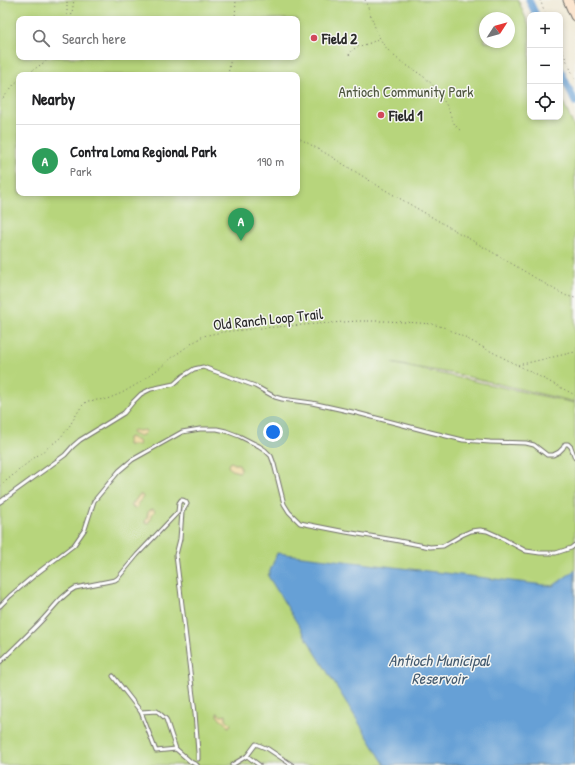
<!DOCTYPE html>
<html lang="en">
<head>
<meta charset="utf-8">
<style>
  body { margin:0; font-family:"Patrick Hand",sans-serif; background:#f2f2f2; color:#202124 }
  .controls { position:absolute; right:12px; top:12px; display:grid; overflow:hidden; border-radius:8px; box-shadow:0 2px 6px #0003 }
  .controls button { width:36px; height:36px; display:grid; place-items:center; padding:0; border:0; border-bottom:1px solid #e0e0e0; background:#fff; color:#202124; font:20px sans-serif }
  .compass { position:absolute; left:479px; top:12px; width:36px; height:36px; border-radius:50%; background:#fff; box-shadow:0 2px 6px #0003; rotate:54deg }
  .you { position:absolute; left:273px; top:432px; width:14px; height:14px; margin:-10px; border:3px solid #fff; border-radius:50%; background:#1a73e8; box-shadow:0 0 0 6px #1a73e833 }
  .badge { display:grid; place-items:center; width:26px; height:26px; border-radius:50%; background:#111827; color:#fff; font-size:13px; font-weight:700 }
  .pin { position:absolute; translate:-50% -33px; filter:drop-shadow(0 1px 2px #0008) }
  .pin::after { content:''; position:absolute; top:21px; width:14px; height:12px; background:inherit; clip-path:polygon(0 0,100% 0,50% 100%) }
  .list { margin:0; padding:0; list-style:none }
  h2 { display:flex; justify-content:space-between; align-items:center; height:52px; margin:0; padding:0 16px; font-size:17px }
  h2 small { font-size:13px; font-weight:400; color:#757577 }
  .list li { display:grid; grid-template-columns:26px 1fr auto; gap:12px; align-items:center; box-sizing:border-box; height:72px; padding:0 16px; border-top:1px solid #e0e0e0 }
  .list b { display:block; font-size:15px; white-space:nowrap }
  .list p { margin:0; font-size:13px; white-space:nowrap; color:#757577 }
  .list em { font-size:13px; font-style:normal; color:#757577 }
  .icon { flex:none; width:22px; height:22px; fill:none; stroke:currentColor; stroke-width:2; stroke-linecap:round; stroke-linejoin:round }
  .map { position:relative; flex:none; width:575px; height:765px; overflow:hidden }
  .search { position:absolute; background:#fff; box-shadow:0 2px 6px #0003; left:16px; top:16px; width:284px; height:44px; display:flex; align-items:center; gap:10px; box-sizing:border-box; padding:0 14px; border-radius:8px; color:#757577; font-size:15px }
  .panel { position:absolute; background:#fff; box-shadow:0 2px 6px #0003; left:16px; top:72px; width:284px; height:124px; border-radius:8px }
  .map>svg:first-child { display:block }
  .green { fill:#b7d57b; stroke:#718053; fill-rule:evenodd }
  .sand { fill:#eeda9e; stroke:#8c8264 }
  .water { fill:#66a0d6; stroke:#486680 }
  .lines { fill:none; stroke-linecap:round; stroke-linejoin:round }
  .canal { stroke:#66a0d6; stroke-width:7 }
  .lane-casing { stroke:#706e68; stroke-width:5 }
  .secondary-casing { stroke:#706e68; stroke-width:11 }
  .path { stroke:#706e68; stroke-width:1; stroke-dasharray:1 3; stroke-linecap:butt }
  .lane { stroke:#fff; stroke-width:3 }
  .secondary { stroke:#fbe5cf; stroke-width:9 }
  .poi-dot { fill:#d1495b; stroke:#f6f6f2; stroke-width:1.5 }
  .labels { text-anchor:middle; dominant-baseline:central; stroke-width:3; stroke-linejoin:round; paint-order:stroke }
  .poi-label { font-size:15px; font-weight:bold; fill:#2b2b2b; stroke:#f6f6f2; text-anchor:start }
  .park-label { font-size:15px; fill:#4e563f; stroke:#f6f6f2 }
  .street-label { font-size:15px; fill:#2b2b2b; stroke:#f6f6f2 }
  .water-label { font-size:16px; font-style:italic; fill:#435a6f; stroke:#f6f6f2 }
</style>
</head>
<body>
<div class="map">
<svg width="575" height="765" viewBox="0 0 575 765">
  <rect width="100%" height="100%" fill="#f6f6f2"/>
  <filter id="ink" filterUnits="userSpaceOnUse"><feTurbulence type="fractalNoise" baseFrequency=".025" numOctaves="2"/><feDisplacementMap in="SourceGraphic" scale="8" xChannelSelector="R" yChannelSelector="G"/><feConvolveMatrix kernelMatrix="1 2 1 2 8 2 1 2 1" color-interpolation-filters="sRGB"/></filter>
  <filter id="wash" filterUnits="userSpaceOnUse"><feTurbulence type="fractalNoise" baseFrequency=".012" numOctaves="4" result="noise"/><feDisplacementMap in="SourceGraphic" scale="16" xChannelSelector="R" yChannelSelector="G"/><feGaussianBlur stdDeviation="0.9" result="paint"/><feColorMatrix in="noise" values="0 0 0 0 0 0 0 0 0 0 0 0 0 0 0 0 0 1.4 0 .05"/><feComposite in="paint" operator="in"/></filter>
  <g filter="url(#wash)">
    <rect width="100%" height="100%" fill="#f1ebd9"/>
    <path class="green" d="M0,0H518L530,28V117H560V95L575,129V402L460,375L391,363L575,403V765H0ZM485,18H509V42H485ZM19,19H297V57H19ZM19,75H297V193H19Z"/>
    <g class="sand">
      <path d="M134,430L138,431L145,430L146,432C141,437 138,437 132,433V431Z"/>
      <path d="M130,437L138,441L139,444L138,445H128V438Z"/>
      <path d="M231,462L235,464H239L241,469L240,472H239L231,470L228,466L229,463Z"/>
      <path d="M139,495H142L143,498L138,503V507L136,509L131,506Z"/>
      <path d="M153,509L155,511L151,515V519L148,523H145V521L147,518L148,512L150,510Z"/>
      <path d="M218,713L221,716L226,715V719L231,724L230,726L228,727L225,722C221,721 218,718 217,713Z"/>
    </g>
    <path class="water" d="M277,553L553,586L575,570V765H385L268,576Z"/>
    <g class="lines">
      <g class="canal">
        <path d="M529,0L536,15"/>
        <path d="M560,69L575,102"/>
      </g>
    </g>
  </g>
  <g filter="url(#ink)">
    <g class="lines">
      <g class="lane-casing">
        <g id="lane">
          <path d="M0,502L65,455L73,446L80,440L124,413L133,402L141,394L151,389L174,384L183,376L194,369L203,367L255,386L275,397L282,399L312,403L357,413L430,432L463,440L490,442L526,443L534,445L547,455H553L559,452L563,448L565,444H568L571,447L575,458"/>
          <path d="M0,606L10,596L36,574L74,545L85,529L94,501L119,471L132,460L182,432L200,429H217L226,431L239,436L259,446L265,450L271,456L274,464L284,504L289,512L300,523L346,532L394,540L430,547L443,546L462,535L471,531L480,530L487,531L496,535L526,551L540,553H556L571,548L575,545"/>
          <path d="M0,662C15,647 30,633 44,618C54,607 62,595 75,588L115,580L118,578L137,555L178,512L179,503L181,500C184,500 186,501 187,504L182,512L180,539L176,555L195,713L198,752V759"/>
          <path d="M113,676L141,712L156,751L176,749L191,762L197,765"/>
          <path d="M141,712L157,711L166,719L176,749"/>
          <path d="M247,756L259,765"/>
          <path d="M232,765L247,756L256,744L268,749L292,765"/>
        </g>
      </g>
      <g class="secondary-casing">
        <path id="secondary" d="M568,0L575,16"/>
      </g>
      <g class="path">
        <path d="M365,0C374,20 375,38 392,54C405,67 424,73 435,88C440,94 443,100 447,106C451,115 452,124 460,130"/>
        <path d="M540,0L546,15"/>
        <path d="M67,19V0"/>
        <path d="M71,19L74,0"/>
        <path d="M235,19L236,0"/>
        <path d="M560,46L575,79"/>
        <path d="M349,55C354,46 361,46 370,43C373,42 376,40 379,38"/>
        <path d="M26,75L46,61L49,57"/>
        <path d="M228,75L231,57"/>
        <path d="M0,101C7,95 12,85 19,80"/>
        <path d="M297,137L327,154L380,187L504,259L557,291L567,296L575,298"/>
        <path d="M518,365L575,352"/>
        <path d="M0,486L25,465L59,439L67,430L81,407L85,403L88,401L107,399L122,393L139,383L161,367L174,356L188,346L203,336L222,332L262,328L358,321H387L419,323L432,324L446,328L575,395"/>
      </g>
      <use href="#lane" class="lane"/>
      <use href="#secondary" class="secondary"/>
    </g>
  </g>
  <g class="poi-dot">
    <circle cx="314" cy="38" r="4"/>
    <circle cx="381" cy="115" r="4"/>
  </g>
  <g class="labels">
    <g class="poi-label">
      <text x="322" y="38">Field 2</text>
      <text x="389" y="115">Field 1</text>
    </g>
    <g class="park-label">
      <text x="406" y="91">Antioch Community Park</text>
    </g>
    <g class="street-label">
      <text transform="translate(268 319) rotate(-6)">Old Ranch Loop Trail</text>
    </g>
    <g class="water-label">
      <text x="439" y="660">Antioch Municipal<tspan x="439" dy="18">Reservoir</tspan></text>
    </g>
  </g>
</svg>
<div class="controls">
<button>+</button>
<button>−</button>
<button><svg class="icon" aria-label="locate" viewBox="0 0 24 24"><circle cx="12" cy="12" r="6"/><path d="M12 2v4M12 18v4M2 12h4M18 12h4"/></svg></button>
</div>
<svg class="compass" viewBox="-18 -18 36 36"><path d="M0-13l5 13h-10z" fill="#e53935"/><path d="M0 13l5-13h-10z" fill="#757577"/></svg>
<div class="you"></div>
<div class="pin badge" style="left:241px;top:241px;background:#2e9e5b">A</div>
<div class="search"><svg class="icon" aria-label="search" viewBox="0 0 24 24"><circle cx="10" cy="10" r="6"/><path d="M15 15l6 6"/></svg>Search here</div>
<section class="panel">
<h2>Nearby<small></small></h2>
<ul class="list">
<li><span class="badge" style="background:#2e9e5b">A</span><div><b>Contra Loma Regional Park</b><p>Park</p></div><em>190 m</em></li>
</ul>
</section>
</div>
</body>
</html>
